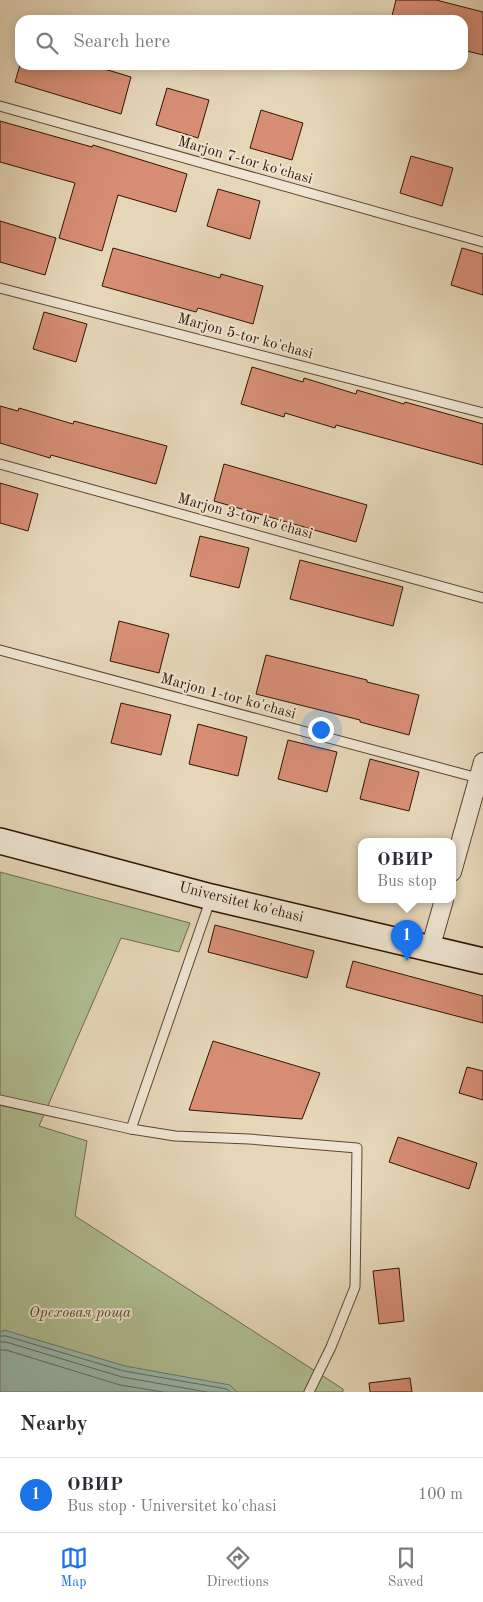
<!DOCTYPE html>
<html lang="en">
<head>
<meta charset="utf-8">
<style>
  body { margin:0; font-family:"Old Standard TT",serif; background:#f2f2f3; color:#2b2b33 }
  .you { position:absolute; left:320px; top:729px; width:18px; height:18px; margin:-12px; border:4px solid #fff; border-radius:50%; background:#1a73e8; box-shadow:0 0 0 8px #1a73e833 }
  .badge { display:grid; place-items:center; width:32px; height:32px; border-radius:50%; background:#1a73e8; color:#fff; font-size:16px; font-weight:700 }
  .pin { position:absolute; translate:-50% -41px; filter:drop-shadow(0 1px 2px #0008) }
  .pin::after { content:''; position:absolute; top:26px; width:18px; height:15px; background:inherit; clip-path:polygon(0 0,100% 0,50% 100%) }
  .popup { position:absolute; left:358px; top:838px; width:98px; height:65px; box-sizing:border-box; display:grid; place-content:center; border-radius:10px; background:#fff; filter:drop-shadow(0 1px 4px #0005); font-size:16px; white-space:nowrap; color:#7c7c81 }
  .popup b { font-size:19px; color:#2b2b33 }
  .popup::after { content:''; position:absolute; left:50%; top:100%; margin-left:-10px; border:10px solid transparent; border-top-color:#fff }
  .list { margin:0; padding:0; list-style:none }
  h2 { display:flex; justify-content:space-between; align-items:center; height:65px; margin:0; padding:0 20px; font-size:21px }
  h2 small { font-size:16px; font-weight:400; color:#7c7c81 }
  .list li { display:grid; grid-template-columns:32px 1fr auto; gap:15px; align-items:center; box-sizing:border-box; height:75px; padding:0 20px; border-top:1px solid #e1e1e2 }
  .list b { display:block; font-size:19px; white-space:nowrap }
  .list p { margin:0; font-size:16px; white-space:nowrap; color:#7c7c81 }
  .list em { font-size:16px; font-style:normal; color:#7c7c81 }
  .icon { flex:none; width:28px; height:28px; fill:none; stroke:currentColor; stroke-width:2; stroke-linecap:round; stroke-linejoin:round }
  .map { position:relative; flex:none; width:483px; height:1392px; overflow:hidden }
  .search { position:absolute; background:#fff; box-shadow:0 2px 12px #0003; left:15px; right:15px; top:15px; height:55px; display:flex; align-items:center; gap:12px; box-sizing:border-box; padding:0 18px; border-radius:15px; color:#7c7c81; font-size:19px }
  .sheet { height:140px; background:#fff }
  nav { display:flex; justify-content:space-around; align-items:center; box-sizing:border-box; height:70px; border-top:1px solid #e1e1e2; background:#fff; font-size:14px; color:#7c7c81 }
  nav a { display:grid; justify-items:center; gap:2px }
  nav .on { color:#1a73e8 }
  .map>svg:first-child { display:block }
  .green { fill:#afbf93; stroke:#706a4a }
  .water { fill:#96b9b0; stroke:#6d776a }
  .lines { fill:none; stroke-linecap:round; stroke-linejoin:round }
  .shore { stroke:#636759; stroke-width:1 }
  .building { fill:#d78e75; stroke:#301502 }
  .lane-casing { stroke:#5d4530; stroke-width:11 }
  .street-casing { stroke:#5d4530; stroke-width:20 }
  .secondary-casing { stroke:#301502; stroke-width:28 }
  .lane { stroke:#eee4d1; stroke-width:9 }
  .street { stroke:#eee4d1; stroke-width:18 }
  .secondary { stroke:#eee4d1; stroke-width:25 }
  .labels { text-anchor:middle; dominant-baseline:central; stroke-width:4; stroke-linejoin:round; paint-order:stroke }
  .street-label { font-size:15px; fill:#301502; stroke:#eee4d1 }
  .park-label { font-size:15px; font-style:italic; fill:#56482e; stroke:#eee4d1 }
</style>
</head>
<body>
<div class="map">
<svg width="483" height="1392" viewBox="0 0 483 1392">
  <rect width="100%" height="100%" fill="#e5d6b8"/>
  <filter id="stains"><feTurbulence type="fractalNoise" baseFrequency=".004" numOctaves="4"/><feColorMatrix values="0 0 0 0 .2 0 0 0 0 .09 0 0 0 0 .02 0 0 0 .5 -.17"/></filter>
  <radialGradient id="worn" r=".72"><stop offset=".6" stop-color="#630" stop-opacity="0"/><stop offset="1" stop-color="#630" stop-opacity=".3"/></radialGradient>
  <path class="green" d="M0,872L190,923L179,952L121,938L39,1126L87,1141L75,1216L343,1389V1392H0Z"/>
  <path class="water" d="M4,1330L125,1366L230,1385L237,1392H0V1333Z"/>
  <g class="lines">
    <g class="shore">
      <path d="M0,1336H6L124,1371L227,1389L230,1392"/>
      <path d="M0,1342H6L122,1377L207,1392"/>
      <path d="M0,1350H6L120,1385L163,1392"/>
    </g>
  </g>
  <g class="building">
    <path d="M396,0H436L483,12V55L463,50V20H391Z"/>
    <path d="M20,65H91L131,77L121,114L15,82Z"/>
    <path d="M167,88L209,100L198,138L156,125Z"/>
    <path d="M261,110L303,123L292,160L250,148Z"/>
    <path d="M0,121L92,147L93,145L187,174L176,212L118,195L102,251L59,238L75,183L0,162Z"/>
    <path d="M411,156L453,168L442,206L400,193Z"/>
    <path d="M218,189L260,201L250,239L207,226Z"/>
    <path d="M0,221L56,238L45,275L0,262Z"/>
    <path d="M113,248L220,278L221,274L263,286L253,324L198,308L196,312L102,286Z"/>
    <path d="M462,248L483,254V295L451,285Z"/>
    <path d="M44,312L87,324L76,362L33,349Z"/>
    <path d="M252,367L303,382L304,378L356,394L357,390L404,404L405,402L483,424V465L336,425L335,428L285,413L284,417L241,404Z"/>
    <path d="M0,406L18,411L19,408L73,424L74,421L167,446L156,484L51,455L50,458L0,443Z"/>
    <path d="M224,464L367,505L356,542L214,501Z"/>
    <path d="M0,483L38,494L28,531L0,523Z"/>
    <path d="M200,536L249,548L239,588L190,576Z"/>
    <path d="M300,560L403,587L393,626L290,599Z"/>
    <path d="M119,621L169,634L159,673L110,661Z"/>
    <path d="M266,655L367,680V682L419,695L409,735L360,722V720L256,694Z"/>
    <path d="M121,703L171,715L161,755L111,743Z"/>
    <path d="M198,724L247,737L238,776L189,764Z"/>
    <path d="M288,740L337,752L327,792L278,779Z"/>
    <path d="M370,759L419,772L409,811L360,799Z"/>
    <path d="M215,925L314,951L307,978L208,952Z"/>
    <path d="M353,961L483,996V1023L346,987Z"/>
    <path d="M213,1041L320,1073L302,1119L189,1110Z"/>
    <path d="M467,1067L483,1071V1100L459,1093Z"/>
    <path d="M398,1137L477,1163L469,1189L389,1162Z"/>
    <path d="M399,1268L404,1321L379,1324L373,1271Z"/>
    <path d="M410,1378L412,1392H370L369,1383Z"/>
  </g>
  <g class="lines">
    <g class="lane-casing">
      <g id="lane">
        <path d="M0,106L483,242"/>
        <path d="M0,288L483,413"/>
        <path d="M0,464L483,598"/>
        <path d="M0,650L478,778"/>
        <path d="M0,1100L131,1129L175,1136L249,1139L357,1148L355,1287L331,1347L309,1392"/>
        <path d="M131,1129L211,898"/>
      </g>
    </g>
    <g class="street-casing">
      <g id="street">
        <path d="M452,872L483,762"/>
        <path d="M430,949L444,900"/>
      </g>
    </g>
    <g class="secondary-casing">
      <path id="secondary" d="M0,841L211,897L483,961"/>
    </g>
    <use href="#lane" class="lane"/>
    <use href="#street" class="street"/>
    <use href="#secondary" class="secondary"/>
  </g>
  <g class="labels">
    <g class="street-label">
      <text transform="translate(245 161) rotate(16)">Marjon 7-tor ko'chasi</text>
      <text transform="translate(245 337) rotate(15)">Marjon 5-tor ko'chasi</text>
      <text transform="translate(245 517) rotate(15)">Marjon 3-tor ko'chasi</text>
      <text transform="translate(228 697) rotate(15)">Marjon 1-tor ko'chasi</text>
      <text transform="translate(241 903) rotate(14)">Universitet ko'chasi</text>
    </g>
    <g class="park-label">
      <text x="80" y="1313">Ореховая роща</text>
    </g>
  </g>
  <rect width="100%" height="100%" filter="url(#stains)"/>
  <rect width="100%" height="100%" fill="url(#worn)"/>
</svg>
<div class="you"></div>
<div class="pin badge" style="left:407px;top:961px">1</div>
<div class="popup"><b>ОВИР</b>Bus stop</div>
<div class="search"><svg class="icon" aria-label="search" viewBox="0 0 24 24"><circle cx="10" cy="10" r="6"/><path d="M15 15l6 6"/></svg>Search here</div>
</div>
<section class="sheet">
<h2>Nearby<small></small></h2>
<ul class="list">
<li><span class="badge">1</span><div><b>ОВИР</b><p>Bus stop · Universitet ko'chasi</p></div><em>100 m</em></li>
</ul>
</section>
<nav>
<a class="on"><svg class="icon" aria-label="map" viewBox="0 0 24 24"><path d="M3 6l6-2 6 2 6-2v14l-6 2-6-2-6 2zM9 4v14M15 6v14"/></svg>Map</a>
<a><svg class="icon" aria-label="directions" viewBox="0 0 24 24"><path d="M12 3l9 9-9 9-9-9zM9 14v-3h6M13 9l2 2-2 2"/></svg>Directions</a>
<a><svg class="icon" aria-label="saved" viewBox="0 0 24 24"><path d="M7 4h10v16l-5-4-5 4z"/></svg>Saved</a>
</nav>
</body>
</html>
